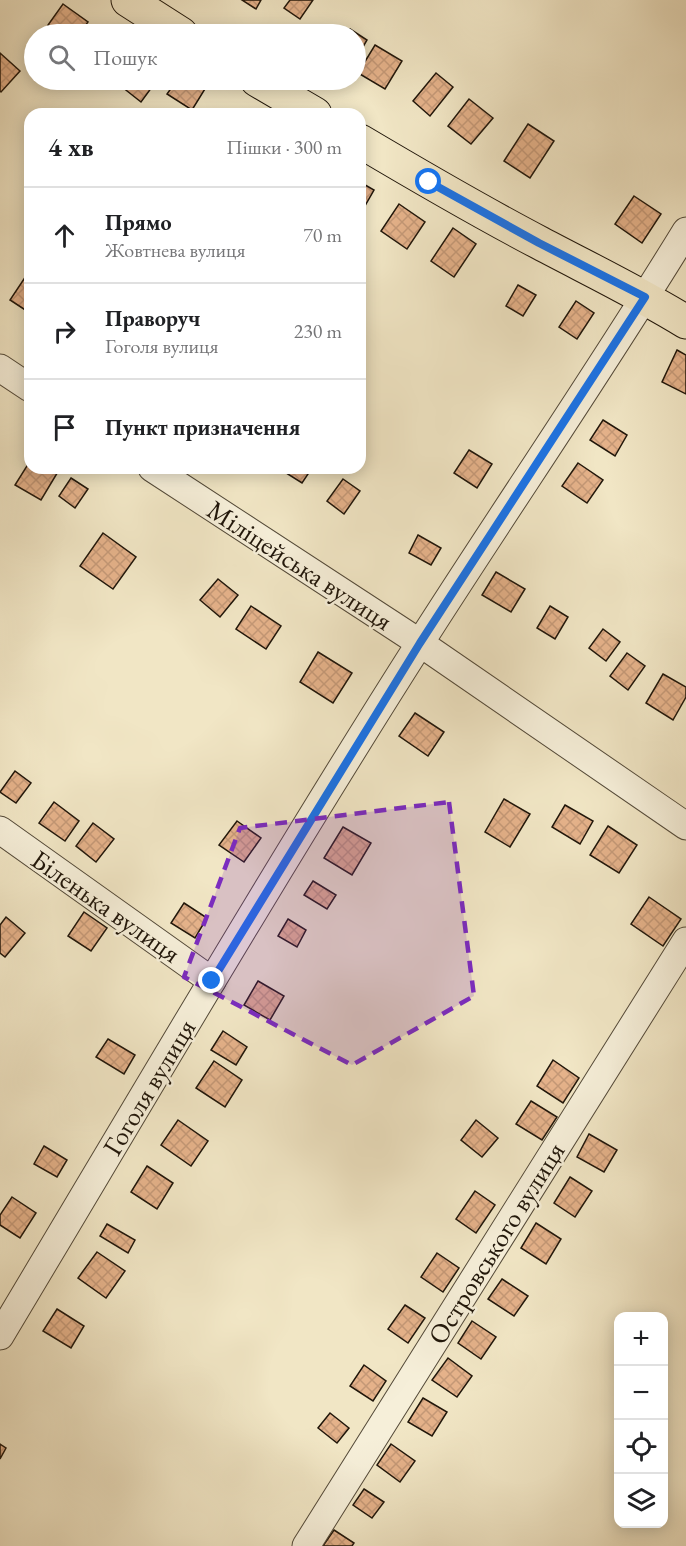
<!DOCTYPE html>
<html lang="uk">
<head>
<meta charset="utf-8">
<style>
  body { margin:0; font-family:"EB Garamond",serif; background:#f6f6f6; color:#202124 }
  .controls { position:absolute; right:18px; bottom:18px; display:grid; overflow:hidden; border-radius:12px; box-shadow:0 3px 15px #0003 }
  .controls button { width:54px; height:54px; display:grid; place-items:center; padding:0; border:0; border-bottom:2px solid #e0e0e0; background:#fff; color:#202124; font:30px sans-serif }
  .stop { position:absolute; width:18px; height:18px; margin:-14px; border:4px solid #1a73e8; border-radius:50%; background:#fff }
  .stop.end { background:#1a73e8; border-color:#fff; box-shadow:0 2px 6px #0008 }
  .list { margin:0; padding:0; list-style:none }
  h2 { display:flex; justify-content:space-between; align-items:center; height:78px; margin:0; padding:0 24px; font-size:26px }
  h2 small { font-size:20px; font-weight:400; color:#757577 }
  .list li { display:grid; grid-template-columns:39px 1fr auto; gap:18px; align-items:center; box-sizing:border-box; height:96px; padding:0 24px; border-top:2px solid #e0e0e0 }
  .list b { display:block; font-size:22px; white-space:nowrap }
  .list p { margin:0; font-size:20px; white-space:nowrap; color:#757577 }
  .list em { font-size:20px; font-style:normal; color:#757577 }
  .icon { flex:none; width:33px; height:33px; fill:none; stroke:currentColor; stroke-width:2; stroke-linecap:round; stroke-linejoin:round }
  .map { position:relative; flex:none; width:686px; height:1546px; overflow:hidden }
  .search { position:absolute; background:#fff; box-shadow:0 3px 15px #0003; left:24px; top:24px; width:342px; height:66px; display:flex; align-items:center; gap:15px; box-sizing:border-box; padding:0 21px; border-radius:33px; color:#757577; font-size:22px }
  .panel { position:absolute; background:#fff; box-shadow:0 3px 15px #0003; left:24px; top:108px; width:342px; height:366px; border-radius:18px }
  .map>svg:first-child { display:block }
  .building { fill:url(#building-cross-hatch); stroke:#20160a; stroke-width:1.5 }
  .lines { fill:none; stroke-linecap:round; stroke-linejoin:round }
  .minor-casing { stroke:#544a39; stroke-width:29 }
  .major-casing { stroke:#20160a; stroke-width:35 }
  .minor { stroke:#f6efd9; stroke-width:27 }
  .major { stroke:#f1e6c5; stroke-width:33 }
  .route { stroke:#1a73e8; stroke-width:8 }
  .marked { fill:#7b2cbf; fill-opacity:0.2; stroke:#7b2cbf; stroke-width:4.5; stroke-dasharray:12 8; stroke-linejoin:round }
  .labels { text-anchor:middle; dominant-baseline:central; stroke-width:5; stroke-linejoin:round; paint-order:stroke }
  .street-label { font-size:27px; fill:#20160a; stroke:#f6efd9 }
</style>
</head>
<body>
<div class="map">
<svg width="686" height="1546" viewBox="0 0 686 1546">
  <defs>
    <pattern id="building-cross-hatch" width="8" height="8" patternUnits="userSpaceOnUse" patternTransform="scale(1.5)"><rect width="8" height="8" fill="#e5b28a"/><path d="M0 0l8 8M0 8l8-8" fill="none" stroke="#c49876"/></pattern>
  </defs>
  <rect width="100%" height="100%" fill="#f1e6c5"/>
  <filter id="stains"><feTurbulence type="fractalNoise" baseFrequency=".00333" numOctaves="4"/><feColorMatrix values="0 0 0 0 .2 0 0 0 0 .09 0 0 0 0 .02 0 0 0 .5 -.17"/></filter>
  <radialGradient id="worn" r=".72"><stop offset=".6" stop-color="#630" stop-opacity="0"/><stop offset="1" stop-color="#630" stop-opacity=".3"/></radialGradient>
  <g class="building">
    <path d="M242,0H261L256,9Z"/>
    <path d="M290,0H313L300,19L284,8Z"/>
    <path d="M63,4L88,22L79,34H62L48,25Z"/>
    <path d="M350,29L367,40L356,59V34H347Z"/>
    <path d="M375,45L402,61L385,89L358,73Z"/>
    <path d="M0,53L20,71L1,92L0,91Z"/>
    <path d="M436,73L453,87L430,116L413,101Z"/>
    <path d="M128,80H151L155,83L141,102L122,87Z"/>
    <path d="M177,80H201L208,84L192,110L167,94Z"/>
    <path d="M469,99L493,118L471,144L448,126Z"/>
    <path d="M528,124L554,141L530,178L504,161Z"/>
    <path d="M360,182L374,190L362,211L360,210Z"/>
    <path d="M634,196L661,214L642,243L615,224Z"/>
    <path d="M399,204L425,222L407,249L381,231Z"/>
    <path d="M453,228L476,244L454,277L431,261Z"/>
    <path d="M28,273L30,275V313L10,300Z"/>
    <path d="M518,285L536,295L523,316L506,306Z"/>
    <path d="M576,301L594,313L577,339L559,327Z"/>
    <path d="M677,350L686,355V394L662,382Z"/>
    <path d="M603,420L627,435L615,456L590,440Z"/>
    <path d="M469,450L492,464L477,488L454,473Z"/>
    <path d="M30,461V468H55L59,470L41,500L15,485Z"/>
    <path d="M578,463L603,480L587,503L562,486Z"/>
    <path d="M285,468H312L302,483L283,471Z"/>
    <path d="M71,478L88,489L75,508L59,496Z"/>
    <path d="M343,479L360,491L344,514L327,501Z"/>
    <path d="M103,533L136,557L113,589L80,566Z"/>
    <path d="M418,535L441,548L431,565L409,553Z"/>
    <path d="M496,572L525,589L511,612L482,595Z"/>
    <path d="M218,579L238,595L220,617L200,600Z"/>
    <path d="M251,606L281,626L266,649L236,629Z"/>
    <path d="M550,606L568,617L555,639L537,628Z"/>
    <path d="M603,629L620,642L606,661L589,648Z"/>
    <path d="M318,652L352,673L333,703L300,682Z"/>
    <path d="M627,653L645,666L628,690L610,676Z"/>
    <path d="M663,674L686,687V697L673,720L646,703Z"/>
    <path d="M415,713L444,732L428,756L399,736Z"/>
    <path d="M15,771L31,783L16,803L0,792Z"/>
    <path d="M504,799L530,814L510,847L485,832Z"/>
    <path d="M54,802L79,821L65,841L39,823Z"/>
    <path d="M565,805L593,821L580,844L552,827Z"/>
    <path d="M237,821L261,838L244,862L219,845Z"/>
    <path d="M93,823L114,839L96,862L76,846Z"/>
    <path d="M608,826L637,845L619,873L590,855Z"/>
    <path d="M343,827L371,843L352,875L324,858Z"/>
    <path d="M313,881L336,895L327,909L304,895Z"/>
    <path d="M649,897L681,919L663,946L631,924Z"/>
    <path d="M184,903L207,918L195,938L171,923Z"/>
    <path d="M84,912L107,928L91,951L68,936Z"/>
    <path d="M6,917L25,933L5,957L0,953V925Z"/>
    <path d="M288,919L306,930L297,947L278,936Z"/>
    <path d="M258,981L284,996L270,1020L244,1005Z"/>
    <path d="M223,1031L247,1047L236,1065L211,1050Z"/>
    <path d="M108,1039L135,1055L124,1074L96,1057Z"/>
    <path d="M553,1060L579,1078L563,1103L537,1086Z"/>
    <path d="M214,1061L242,1080L225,1107L196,1088Z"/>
    <path d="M531,1101L557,1117L542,1140L516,1124Z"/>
    <path d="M178,1120L208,1141L191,1166L161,1145Z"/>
    <path d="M476,1120L498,1138L482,1157L461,1140Z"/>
    <path d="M589,1134L617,1150L604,1172L577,1157Z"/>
    <path d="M44,1146L67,1160L57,1177L34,1164Z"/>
    <path d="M147,1166L173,1183L157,1209L131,1192Z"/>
    <path d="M570,1177L592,1191L575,1217L554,1203Z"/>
    <path d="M475,1191L495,1205L476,1233L456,1219Z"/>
    <path d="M12,1197L36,1213L20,1238L0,1225V1215Z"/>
    <path d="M536,1223L561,1239L546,1264L521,1248Z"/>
    <path d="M107,1224L135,1240L128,1253L100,1236Z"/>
    <path d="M97,1252L125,1271L106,1298L78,1278Z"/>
    <path d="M437,1253L459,1268L443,1292L421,1277Z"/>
    <path d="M502,1279L528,1296L514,1316L488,1299Z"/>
    <path d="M405,1305L425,1318L408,1343L388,1329Z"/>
    <path d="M57,1309L84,1326L71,1348L43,1331Z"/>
    <path d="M472,1321L496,1337L481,1359L458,1343Z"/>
    <path d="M448,1358L472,1376L457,1397L432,1380Z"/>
    <path d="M364,1365L386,1381L373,1401L350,1386Z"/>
    <path d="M423,1398L447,1412L432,1436L408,1422Z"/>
    <path d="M330,1413L349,1428L337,1443L318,1428Z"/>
    <path d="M0,1444L6,1448L0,1459Z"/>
    <path d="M391,1444L415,1461L400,1482L377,1465Z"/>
    <path d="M364,1489L384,1502L372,1518L353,1505Z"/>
    <path d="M334,1530L354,1543L352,1546H323Z"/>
  </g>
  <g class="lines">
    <g class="minor-casing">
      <g id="minor">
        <path d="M0,368L30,388"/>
        <path d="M152,468L420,643L686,826"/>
        <path d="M0,830L212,981"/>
        <path d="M0,1336C139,1104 275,871 420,643C508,505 601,370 686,231"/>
        <path d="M306,1546L686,941"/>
      </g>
    </g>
    <g class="major-casing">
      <g id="major">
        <path d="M128,0L181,34"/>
        <path d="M257,80L315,114"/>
        <path d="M360,141C419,176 479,211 540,243C589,269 639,293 686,322"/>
      </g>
    </g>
    <use href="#minor" class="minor"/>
    <use href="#major" class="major"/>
  </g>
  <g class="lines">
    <path class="route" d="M212,981L420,643L645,297L539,243L429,182"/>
  </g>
  <path class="marked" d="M449,802L474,996L352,1065L184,977L240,828Z"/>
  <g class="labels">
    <g class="street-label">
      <text transform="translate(300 565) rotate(33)">Міліцейська вулиця</text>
      <text transform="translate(106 906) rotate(35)">Біленька вулиця</text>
      <text transform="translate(149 1087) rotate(-59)">Гоголя вулиця</text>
      <text transform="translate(496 1243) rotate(-58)">Островського вулиця</text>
    </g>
  </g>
  <rect width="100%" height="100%" filter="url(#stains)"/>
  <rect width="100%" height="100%" fill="url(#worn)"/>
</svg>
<div class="controls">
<button>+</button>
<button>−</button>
<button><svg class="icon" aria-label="locate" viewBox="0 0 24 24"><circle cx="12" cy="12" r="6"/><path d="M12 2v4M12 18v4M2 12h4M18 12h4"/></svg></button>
<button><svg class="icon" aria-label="layers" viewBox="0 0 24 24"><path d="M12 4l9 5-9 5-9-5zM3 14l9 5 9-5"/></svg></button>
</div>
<div class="stop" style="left:429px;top:182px"></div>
<div class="stop end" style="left:212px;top:981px"></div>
<div class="search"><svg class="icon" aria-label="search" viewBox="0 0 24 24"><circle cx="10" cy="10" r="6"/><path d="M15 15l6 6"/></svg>Пошук</div>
<section class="panel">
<h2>4 хв<small>Пішки · 300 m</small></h2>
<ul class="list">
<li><svg class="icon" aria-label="ahead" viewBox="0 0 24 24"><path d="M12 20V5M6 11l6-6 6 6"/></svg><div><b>Прямо</b><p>Жовтнева вулиця</p></div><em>70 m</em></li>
<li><svg class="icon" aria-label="right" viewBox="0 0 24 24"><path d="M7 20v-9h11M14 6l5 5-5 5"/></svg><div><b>Праворуч</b><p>Гоголя вулиця</p></div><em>230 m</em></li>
<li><svg class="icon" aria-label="arrive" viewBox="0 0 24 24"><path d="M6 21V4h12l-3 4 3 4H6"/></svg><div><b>Пункт призначення</b></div></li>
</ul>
</section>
</div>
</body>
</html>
